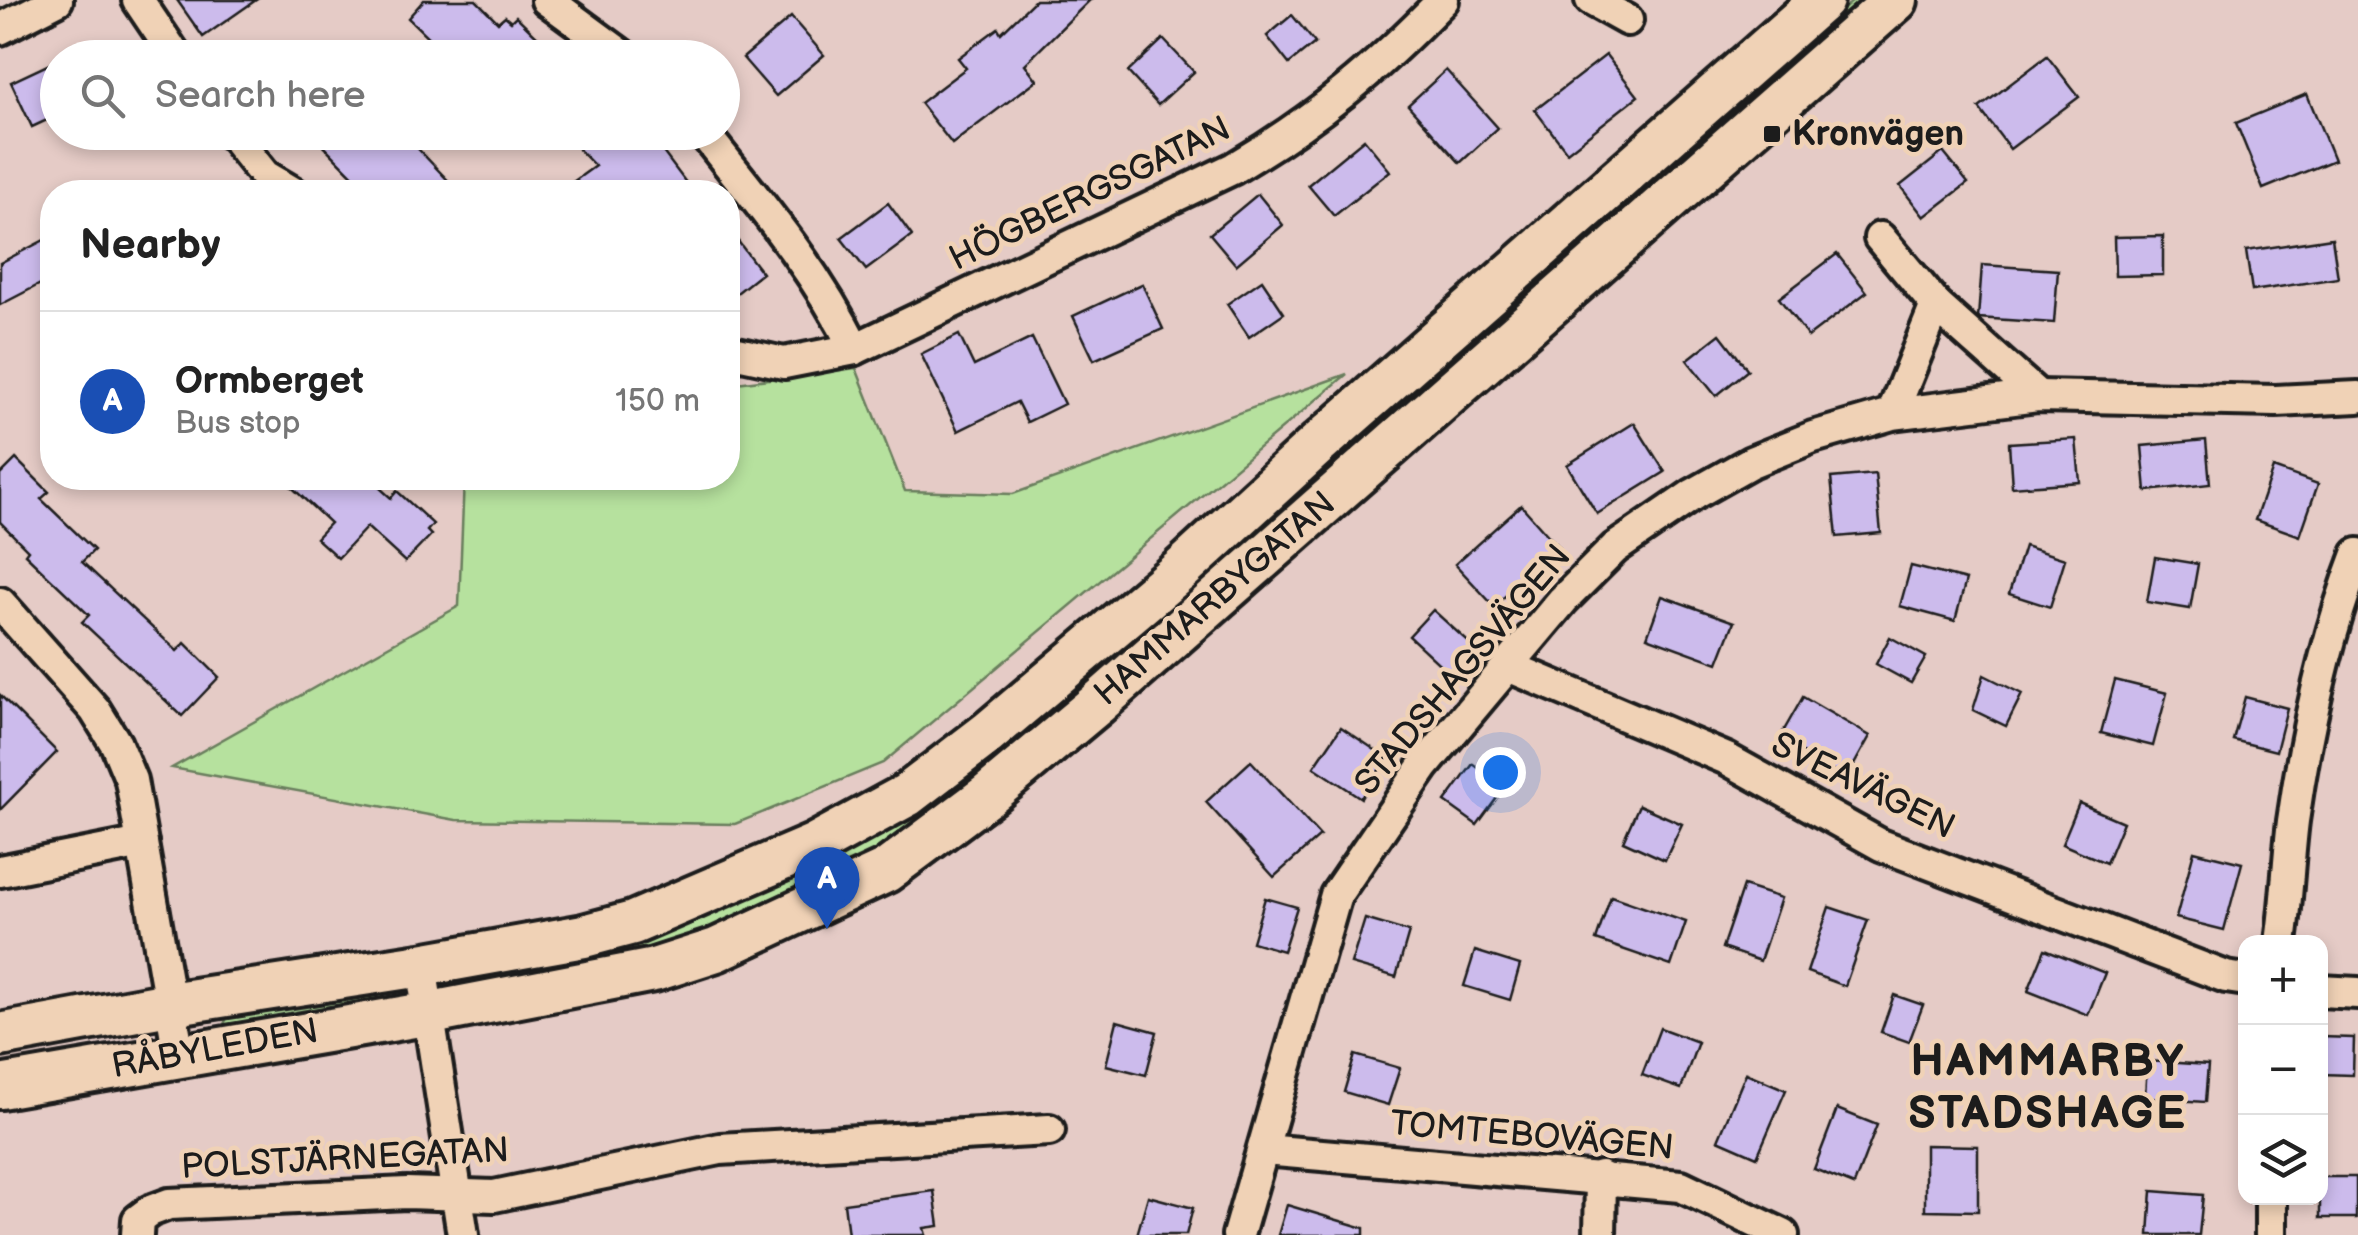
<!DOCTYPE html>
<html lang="en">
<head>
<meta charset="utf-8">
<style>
  body { margin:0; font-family:"Balsamiq Sans",sans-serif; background:#f6f6f6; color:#222 }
  .controls { position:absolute; right:30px; bottom:30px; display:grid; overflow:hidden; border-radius:20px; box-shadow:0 5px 15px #0003 }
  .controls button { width:90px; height:90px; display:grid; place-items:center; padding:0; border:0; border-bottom:2px solid #e0e0e0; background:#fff; color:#222; font:50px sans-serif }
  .you { position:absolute; left:1500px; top:772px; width:35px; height:35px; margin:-25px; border:8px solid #fff; border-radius:50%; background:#1a73e8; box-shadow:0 0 0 15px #1a73e833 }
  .badge { display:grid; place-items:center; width:65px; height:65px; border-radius:50%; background:#1a73e8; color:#fff; font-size:32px; font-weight:700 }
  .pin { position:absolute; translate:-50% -82px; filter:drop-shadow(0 2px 5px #0008) }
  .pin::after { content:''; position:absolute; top:52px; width:35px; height:30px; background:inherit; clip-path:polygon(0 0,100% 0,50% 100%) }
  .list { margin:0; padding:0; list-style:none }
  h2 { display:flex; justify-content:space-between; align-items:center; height:130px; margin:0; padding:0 40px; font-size:42px }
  h2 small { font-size:32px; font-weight:400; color:#767676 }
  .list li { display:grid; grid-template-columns:65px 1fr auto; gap:30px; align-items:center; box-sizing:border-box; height:180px; padding:0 40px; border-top:2px solid #e0e0e0 }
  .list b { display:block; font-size:38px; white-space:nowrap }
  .list p { margin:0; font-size:32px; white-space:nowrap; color:#767676 }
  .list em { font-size:32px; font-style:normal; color:#767676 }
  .icon { flex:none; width:55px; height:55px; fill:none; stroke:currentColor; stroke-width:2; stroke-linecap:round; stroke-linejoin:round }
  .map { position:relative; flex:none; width:2358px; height:1235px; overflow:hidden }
  .search { position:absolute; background:#fff; box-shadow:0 5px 15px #0003; left:40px; top:40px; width:700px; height:110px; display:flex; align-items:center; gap:25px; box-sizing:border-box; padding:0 35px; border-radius:55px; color:#767676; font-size:38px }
  .panel { position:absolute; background:#fff; box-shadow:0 5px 15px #0003; left:40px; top:180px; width:700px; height:310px; border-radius:40px }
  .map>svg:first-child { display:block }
  .green { fill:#b6e19e; stroke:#697e5d; stroke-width:2.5 }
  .building { fill:#ccbbec; stroke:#1c1c1c; stroke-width:2.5 }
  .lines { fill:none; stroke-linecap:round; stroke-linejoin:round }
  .minor-casing { stroke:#1c1c1c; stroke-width:38 }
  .secondary-casing { stroke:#1c1c1c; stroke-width:50 }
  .minor { stroke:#f0d2b6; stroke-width:30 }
  .secondary { stroke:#f0d2b6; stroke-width:42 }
  .poi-dot { fill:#1c1c1c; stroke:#f0d2b6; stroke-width:4 }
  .labels { text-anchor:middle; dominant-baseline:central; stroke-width:9; stroke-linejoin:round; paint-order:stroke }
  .poi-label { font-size:35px; font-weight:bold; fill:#1c1c1c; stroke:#f0d2b6; text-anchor:start }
  .street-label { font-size:35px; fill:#1c1c1c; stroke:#f0d2b6 }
  .district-label { font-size:45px; font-weight:bold; letter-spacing:2.5px; fill:#1c1c1c; stroke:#f0d2b6 }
</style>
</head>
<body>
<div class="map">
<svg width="2358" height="1235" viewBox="0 0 2358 1235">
  <rect width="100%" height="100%" fill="#e5cbc6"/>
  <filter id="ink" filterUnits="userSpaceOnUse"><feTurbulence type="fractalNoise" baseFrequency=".01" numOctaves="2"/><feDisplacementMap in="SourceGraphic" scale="20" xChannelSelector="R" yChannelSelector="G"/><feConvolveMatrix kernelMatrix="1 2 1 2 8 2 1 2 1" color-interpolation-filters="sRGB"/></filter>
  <g filter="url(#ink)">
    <g class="green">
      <path d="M1854,0H1877L1061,714L883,850L747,918L669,946L589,968L587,960L619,946L701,920L867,838L1682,151Z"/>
      <path d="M856,368L905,491L1013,494L1347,374L883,763L735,824L456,820L172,768L459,606L464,478H728V384Z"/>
      <path d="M378,990L384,997L381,1004L232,1031L224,1024L228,1016Z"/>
    </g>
    <g class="building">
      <path d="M177,0H256L203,37Z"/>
      <path d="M424,0H476L498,22L505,16L511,21L516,16L543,42L527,58H463L450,45L443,52L408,18Z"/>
      <path d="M1035,0H1090L1025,64L1037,80L952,144L920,103L966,68L958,58L998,28L1001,33Z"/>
      <path d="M1292,15L1315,43L1289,64L1267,36Z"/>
      <path d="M791,17L824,55L776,96L743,58Z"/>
      <path d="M1163,39L1194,72L1158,105L1128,72Z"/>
      <path d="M1606,55L1638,96L1567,152L1535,110Z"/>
      <path d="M2047,56L2079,97L2010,149L1979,108Z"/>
      <path d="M58,60V115L32,127L11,82Z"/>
      <path d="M1446,70L1498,128L1460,163L1408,105Z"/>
      <path d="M2307,94L2334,160L2263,189L2236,123Z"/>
      <path d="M310,132H402L459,192H369Z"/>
      <path d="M562,132H644L663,152L693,192H559L595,166Z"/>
      <path d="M1364,139L1390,171L1334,216L1308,185Z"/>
      <path d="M1943,152L1968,183L1924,217L1900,186Z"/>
      <path d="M1258,194L1283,225L1236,265L1210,234Z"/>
      <path d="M888,203L912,236L866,270L841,238Z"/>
      <path d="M728,228L762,273L728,300Z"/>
      <path d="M52,236V278L0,305V263Z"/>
      <path d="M2163,236V275L2115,276L2114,237Z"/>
      <path d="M2332,238L2338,278L2252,291L2246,251Z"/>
      <path d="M1837,254L1867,292L1808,337L1779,298Z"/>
      <path d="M1982,265L2058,270L2054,323L1978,318Z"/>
      <path d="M1262,280L1284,313L1249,337L1227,304Z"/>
      <path d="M1142,284L1163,329L1094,360L1073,316Z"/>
      <path d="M1720,334L1748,370L1716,396L1687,360Z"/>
      <path d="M959,335L974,366L1032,338L1064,404L1027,422L1017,402L958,431L921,354Z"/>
      <path d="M1634,423L1665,472L1597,514L1567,465Z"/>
      <path d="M2076,439L2080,482L2012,487L2009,443Z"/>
      <path d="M2206,440L2210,484L2146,491L2142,446Z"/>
      <path d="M16,459L49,492L41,499L94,550L82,562L177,651L185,643L219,677L182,716L82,622L89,615L25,554L28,550L0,522V475Z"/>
      <path d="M2273,468L2318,484L2300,536L2255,520Z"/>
      <path d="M1875,474L1881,533L1837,537L1831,478Z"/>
      <path d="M282,478H369L391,498L397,491L433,524L427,531L431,535L405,562L367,527L338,558L316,538L330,523Z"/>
      <path d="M1521,505L1559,548L1494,606L1455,564Z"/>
      <path d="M2024,546L2065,559L2050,607L2009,594Z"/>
      <path d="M2155,557L2198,564L2190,609L2147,602Z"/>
      <path d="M1911,566L1966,580L1955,621L1900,606Z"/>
      <path d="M1662,596L1734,622L1718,663L1647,637Z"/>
      <path d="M1433,610L1475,648L1450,674L1409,636Z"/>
      <path d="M1890,637L1926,657L1911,683L1876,664Z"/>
      <path d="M1984,675L2022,694L2006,726L1973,710Z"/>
      <path d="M2115,680L2167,693L2153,746L2101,733Z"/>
      <path d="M0,695L57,752L0,810Z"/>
      <path d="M1803,697L1870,736L1846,779L1779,739Z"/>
      <path d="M2245,697L2287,708L2276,751L2233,740Z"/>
      <path d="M1341,727L1387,758L1361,798L1314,767Z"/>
      <path d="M1251,761L1320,836L1274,877L1206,802Z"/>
      <path d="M1473,764L1505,787L1477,825L1445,802Z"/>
      <path d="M2079,803L2123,822L2106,863L2062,844Z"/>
      <path d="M1639,805L1682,824L1665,860L1623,841Z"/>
      <path d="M2194,851L2242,863L2224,930L2176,918Z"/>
      <path d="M1743,886L1781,898L1760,961L1722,948Z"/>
      <path d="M1611,896L1686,922L1671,966L1596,940Z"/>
      <path d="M1265,898L1297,907L1283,951L1252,942Z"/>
      <path d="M1829,907L1868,920L1845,986L1807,972Z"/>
      <path d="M1365,919L1409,932L1396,977L1351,964Z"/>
      <path d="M2045,949L2105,973L2088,1015L2028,991Z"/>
      <path d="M1475,951L1520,965L1510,1000L1464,986Z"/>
      <path d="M1894,995L1923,1005L1909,1042L1881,1032Z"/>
      <path d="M1117,1021L1157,1032L1146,1075L1106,1065Z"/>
      <path d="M1660,1028L1698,1042L1681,1089L1642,1075Z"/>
      <path d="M2320,1037L2354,1038L2353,1075L2320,1074Z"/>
      <path d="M1355,1055L1400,1068L1388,1105L1344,1092Z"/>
      <path d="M2147,1061L2208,1065L2205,1102L2145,1098Z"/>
      <path d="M1746,1073L1786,1090L1757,1157L1718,1140Z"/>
      <path d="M1837,1109L1877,1125L1854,1185L1814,1169Z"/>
      <path d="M1925,1145L1978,1146V1211L1925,1210Z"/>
      <rect x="2320" y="1177" width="36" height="41"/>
      <path d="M934,1191L939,1226L924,1228L926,1235H848L844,1203Z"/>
      <path d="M2152,1191L2203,1195L2199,1235H2149Z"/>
      <path d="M1148,1196L1193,1208L1186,1235H1137Z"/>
      <path d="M1287,1205L1364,1228V1235H1278Z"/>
    </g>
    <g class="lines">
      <g class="minor-casing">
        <g id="minor">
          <path d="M138,0L177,58"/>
          <path d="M547,0L626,58"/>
          <path d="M1591,0L1627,20"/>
          <path d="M0,29L57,0"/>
          <path d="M230,132L265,176L292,192"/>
          <path d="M703,132C759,203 814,267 855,349"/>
          <path d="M1880,238L1936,305L2038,396"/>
          <path d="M728,351L784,363L855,349L1234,168C1318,118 1375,70 1443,0"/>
          <path d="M1892,414L1936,305"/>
          <path d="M0,603L95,710L116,744L131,780L179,1055"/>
          <path d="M1508,666L1727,759L1881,845L2226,977L2246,980"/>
          <path d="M0,871L142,843"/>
          <path d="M2281,942C2287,902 2288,861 2293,821C2306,730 2325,640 2358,554"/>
          <path d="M421,965L463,1235"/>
          <path d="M2320,991L2358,993"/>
          <path d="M1264,1150L1681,1186L1783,1235"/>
          <path d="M137,1235L138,1220L150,1211L169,1204L407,1193L494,1196L720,1149L1049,1130"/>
          <path d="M1238,1235L1336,895L1424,766L1563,600L1615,548L1694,494L1751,462L1813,437L1892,414L2038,396L2276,401L2358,397"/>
          <path d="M1600,1235L1601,1177"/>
          <path d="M2271,1235V1198"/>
        </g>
      </g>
      <g class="secondary-casing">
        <g id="secondary">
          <path d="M0,1035L169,1004L421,965L584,936L633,923L815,845L907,795L988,733L1182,569L1316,446L1822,0"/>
          <path d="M0,1087L431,1013L654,970L716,950L886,871L988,795L1097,704L1896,0"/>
        </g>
      </g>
      <use href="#minor" class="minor"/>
      <use href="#secondary" class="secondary"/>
    </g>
  </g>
  <rect class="poi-dot" x="1762" y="124" width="20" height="20" rx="5"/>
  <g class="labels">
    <g class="poi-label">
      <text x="1792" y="134">Kronvägen</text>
    </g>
    <g class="street-label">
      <text transform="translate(1090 194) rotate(-26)">HÖGBERGSGATAN</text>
      <text transform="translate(1215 599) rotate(-41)">HAMMARBYGATAN</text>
      <text transform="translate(1463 670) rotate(-50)">STADSHAGSVÄGEN</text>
      <text transform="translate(1863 786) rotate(26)">SVEAVÄGEN</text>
      <text transform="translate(215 1049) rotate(-10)">RÅBYLEDEN</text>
      <text transform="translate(1532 1136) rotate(5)">TOMTEBOVÄGEN</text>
      <text transform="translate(345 1159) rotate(-3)">POLSTJÄRNEGATAN</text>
    </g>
    <g class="district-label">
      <text x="2048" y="1062">HAMMARBY<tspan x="2048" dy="52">STADSHAGE</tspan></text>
    </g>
  </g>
</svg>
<div class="controls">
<button>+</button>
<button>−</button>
<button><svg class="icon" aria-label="layers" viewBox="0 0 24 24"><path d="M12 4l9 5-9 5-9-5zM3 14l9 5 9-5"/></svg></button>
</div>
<div class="you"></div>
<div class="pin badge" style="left:827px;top:929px;background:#1a4fb4">A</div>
<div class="search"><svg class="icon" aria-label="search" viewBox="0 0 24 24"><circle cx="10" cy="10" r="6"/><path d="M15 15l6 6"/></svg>Search here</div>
<section class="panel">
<h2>Nearby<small></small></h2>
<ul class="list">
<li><span class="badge" style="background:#1a4fb4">A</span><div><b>Ormberget</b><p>Bus stop</p></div><em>150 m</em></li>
</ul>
</section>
</div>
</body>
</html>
